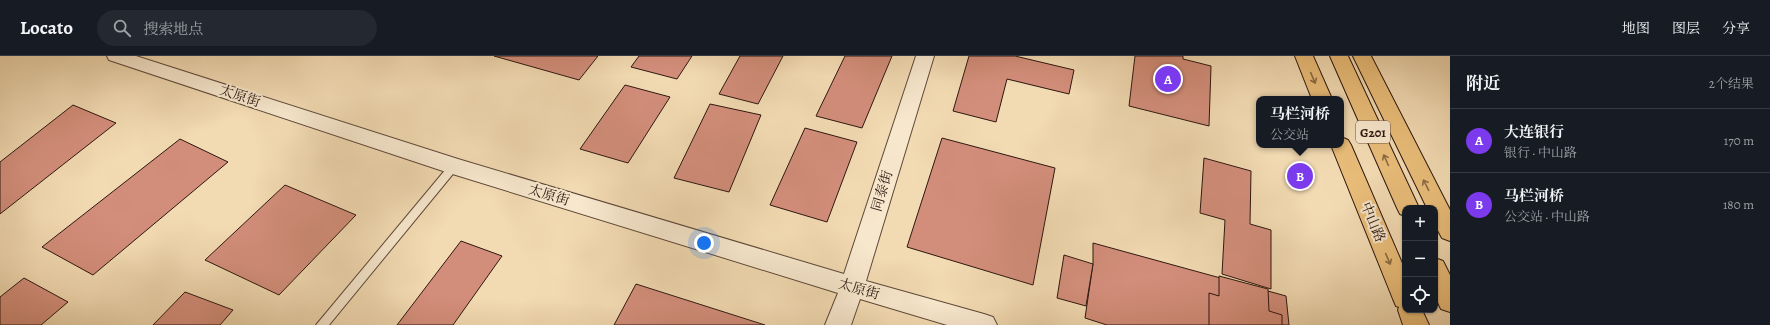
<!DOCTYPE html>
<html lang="zh">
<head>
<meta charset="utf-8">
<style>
  body { margin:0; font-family:Alegreya,"Noto Serif SC",serif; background:#242831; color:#f1f3f6 }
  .controls { position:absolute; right:12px; bottom:12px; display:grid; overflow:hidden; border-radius:8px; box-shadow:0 1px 3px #0004 }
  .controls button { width:36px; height:36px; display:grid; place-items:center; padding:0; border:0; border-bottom:1px solid #363941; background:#171b24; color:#f1f3f6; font:20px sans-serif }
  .you { position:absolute; left:704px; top:187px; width:14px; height:14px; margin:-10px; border:3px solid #fff; border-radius:50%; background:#1a73e8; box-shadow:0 0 0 6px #1a73e833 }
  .badge { display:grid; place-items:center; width:26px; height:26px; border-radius:50%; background:#7c3aed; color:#fff; font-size:13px; font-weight:700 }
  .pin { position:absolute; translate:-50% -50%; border:2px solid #fff; box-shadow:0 1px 4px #0006 }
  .popup { position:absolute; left:1256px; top:40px; width:88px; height:52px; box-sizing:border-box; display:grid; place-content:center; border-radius:8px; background:#171b24; filter:drop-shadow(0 1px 3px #0005); font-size:13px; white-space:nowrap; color:#9ea1a6 }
  .popup b { font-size:15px; color:#f1f3f6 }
  .popup::after { content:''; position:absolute; left:50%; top:100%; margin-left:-8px; border:8px solid transparent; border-top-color:#171b24 }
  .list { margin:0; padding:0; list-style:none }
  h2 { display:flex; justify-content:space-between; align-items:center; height:52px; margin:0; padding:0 16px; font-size:17px }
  h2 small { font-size:13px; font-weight:400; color:#9ea1a6 }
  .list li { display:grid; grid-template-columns:26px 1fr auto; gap:12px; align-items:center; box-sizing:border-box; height:64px; padding:0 16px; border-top:1px solid #363941 }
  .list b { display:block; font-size:15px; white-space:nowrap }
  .list p { margin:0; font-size:13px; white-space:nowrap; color:#9ea1a6 }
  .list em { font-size:13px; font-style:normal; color:#9ea1a6 }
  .icon { flex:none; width:22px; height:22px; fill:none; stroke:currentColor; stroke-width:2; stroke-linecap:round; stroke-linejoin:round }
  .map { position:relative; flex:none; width:1450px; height:269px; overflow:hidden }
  header { display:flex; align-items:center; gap:24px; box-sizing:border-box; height:56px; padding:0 20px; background:#171b24; border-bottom:1px solid #363941 }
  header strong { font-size:19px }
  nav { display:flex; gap:22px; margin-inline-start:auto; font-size:14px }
  .search { width:280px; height:36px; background:#242831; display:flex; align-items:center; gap:10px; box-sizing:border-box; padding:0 14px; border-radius:22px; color:#9ea1a6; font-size:15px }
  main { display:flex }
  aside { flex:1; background:#171b24 }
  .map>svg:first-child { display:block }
  .building { fill:#d38e7b; stroke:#2d170f }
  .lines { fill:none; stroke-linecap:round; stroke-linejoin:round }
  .service-casing { stroke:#5e4838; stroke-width:2 }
  .tertiary-casing { stroke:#5e4838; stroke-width:2 }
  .primary-casing { stroke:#2d170f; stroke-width:2 }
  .trunk-casing { stroke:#2d170f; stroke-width:2 }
  .service { fill:#f7e7cd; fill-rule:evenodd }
  .tertiary { fill:#f7e7cd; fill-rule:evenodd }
  .primary { fill:#e9bd79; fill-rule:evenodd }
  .trunk { fill:#e9bd79; fill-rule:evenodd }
  .oneway { stroke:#8b6a44 }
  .labels { text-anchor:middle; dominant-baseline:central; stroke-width:4; stroke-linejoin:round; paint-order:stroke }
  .shield { fill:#f7e7cd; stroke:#6a5548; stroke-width:1 }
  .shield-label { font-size:13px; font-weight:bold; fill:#2d170f }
  .street-label { font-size:14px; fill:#2d170f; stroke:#f7e7cd }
</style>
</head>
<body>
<header>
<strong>Locato</strong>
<div class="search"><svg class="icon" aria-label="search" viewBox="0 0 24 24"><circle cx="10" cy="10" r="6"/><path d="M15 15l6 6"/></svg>搜索地点</div>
<nav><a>地图</a><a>图层</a><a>分享</a></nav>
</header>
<main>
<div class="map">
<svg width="1450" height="269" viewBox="0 0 1450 269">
  <rect width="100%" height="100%" fill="#f2dab2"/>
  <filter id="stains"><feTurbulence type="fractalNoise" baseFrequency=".005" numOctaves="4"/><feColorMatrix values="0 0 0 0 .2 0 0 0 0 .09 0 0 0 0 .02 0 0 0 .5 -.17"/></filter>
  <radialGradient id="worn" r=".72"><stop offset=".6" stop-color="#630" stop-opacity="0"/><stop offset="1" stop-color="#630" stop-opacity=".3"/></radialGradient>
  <g class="building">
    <path d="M494,0H598L579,24Z"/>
    <path d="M639,0H692L677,23L631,11Z"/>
    <path d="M740,0H783L758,48L719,38Z"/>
    <path d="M845,0H892L862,72L816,60Z"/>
    <path d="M969,0H1015L1074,14L1069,38L1007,23L996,66L953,55Z"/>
    <path d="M1135,0H1183V3L1211,10L1209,70L1129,50Z"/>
    <path d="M625,29L670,41L628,107L580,93Z"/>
    <path d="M710,48L761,59L729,136L674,122Z"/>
    <path d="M73,49L116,67L0,158V106Z"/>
    <path d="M805,72L857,86L827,166L770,149Z"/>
    <path d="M942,82L1055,112L1033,229L907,191Z"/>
    <path d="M180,83L228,106L93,219L42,191Z"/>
    <path d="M1204,102L1251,115L1250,168L1271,174V233L1222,218L1225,164L1200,157Z"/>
    <path d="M285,129L356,159L279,239L205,204Z"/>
    <path d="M461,185L502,200L453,269H397Z"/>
    <path d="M1093,187L1286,240L1289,269H1107L1085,262L1093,208Z"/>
    <path d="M1064,199L1093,208L1086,250L1057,242Z"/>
    <path d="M1219,220L1268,233L1269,255L1282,259V269H1209V237L1219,240Z"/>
    <path d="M24,222L68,246L41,269H0V241Z"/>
    <path d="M636,228L765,269H614Z"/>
    <path d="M185,236L233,254L220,269H153Z"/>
  </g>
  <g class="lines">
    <g class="service-casing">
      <path id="service" d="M454,106L459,110L457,113L329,269H316L451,107Z"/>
    </g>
    <g class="tertiary-casing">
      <path id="tertiary" d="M107,0H136L458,103L844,218L916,0H934L866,225L984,258L993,261L997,269H947L860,243L851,269H825L838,237L446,116L109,4Z"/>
    </g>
    <g class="primary-casing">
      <path id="primary" d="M1353,0H1371L1450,154V185L1442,182L1435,169V152H1427Z"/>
    </g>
    <g class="trunk-casing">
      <g id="trunk">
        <path d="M1295,0H1313L1332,43H1312Z"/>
        <path d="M1330,0H1348L1419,152H1405V160L1400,158L1397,152Z"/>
        <path d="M1341,81L1348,84L1351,89L1405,214V254H1422L1429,269H1403L1398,254L1399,251L1396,250L1393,243L1331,89H1341Z"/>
        <path d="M1435,202L1443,205L1450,219V256L1441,253L1435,240Z"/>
      </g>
    </g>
    <use href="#service" class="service"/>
    <use href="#tertiary" class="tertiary"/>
    <use href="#primary" class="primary"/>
    <use href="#trunk" class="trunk"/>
  </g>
  <defs><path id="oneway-shaft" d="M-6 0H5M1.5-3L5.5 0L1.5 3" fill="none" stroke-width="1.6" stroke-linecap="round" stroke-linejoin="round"/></defs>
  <g class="oneway">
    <use href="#oneway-shaft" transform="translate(1313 22) rotate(67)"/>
    <use href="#oneway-shaft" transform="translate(1386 104) rotate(-114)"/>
    <use href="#oneway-shaft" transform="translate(1426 129) rotate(-117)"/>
    <use href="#oneway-shaft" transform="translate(1388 203) rotate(67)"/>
  </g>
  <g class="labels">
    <rect class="shield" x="1356" y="65" width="34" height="22" rx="3"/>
    <g class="shield-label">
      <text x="1373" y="76">G201</text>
    </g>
    <g class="street-label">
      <text transform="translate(240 40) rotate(18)">太原街</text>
      <text transform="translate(882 135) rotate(-73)">同泰街</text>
      <text transform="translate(549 139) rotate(17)">太原街</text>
      <text transform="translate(1373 166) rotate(67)">中山路</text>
      <text transform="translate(859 233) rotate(16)">太原街</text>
    </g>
  </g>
  <rect width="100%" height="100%" filter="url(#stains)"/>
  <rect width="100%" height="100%" fill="url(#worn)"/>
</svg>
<div class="controls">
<button>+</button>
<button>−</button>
<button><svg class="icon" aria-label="locate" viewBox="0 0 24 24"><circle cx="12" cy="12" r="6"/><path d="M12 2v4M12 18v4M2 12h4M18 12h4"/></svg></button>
</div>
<div class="you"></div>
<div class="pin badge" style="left:1168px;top:23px">A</div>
<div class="pin badge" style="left:1300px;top:120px">B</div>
<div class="popup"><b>马栏河桥</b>公交站</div>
</div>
<aside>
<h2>附近<small>2个结果</small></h2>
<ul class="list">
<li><span class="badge">A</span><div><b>大连银行</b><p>银行 · 中山路</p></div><em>170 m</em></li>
<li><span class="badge">B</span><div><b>马栏河桥</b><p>公交站 · 中山路</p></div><em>180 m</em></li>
</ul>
</aside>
</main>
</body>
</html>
